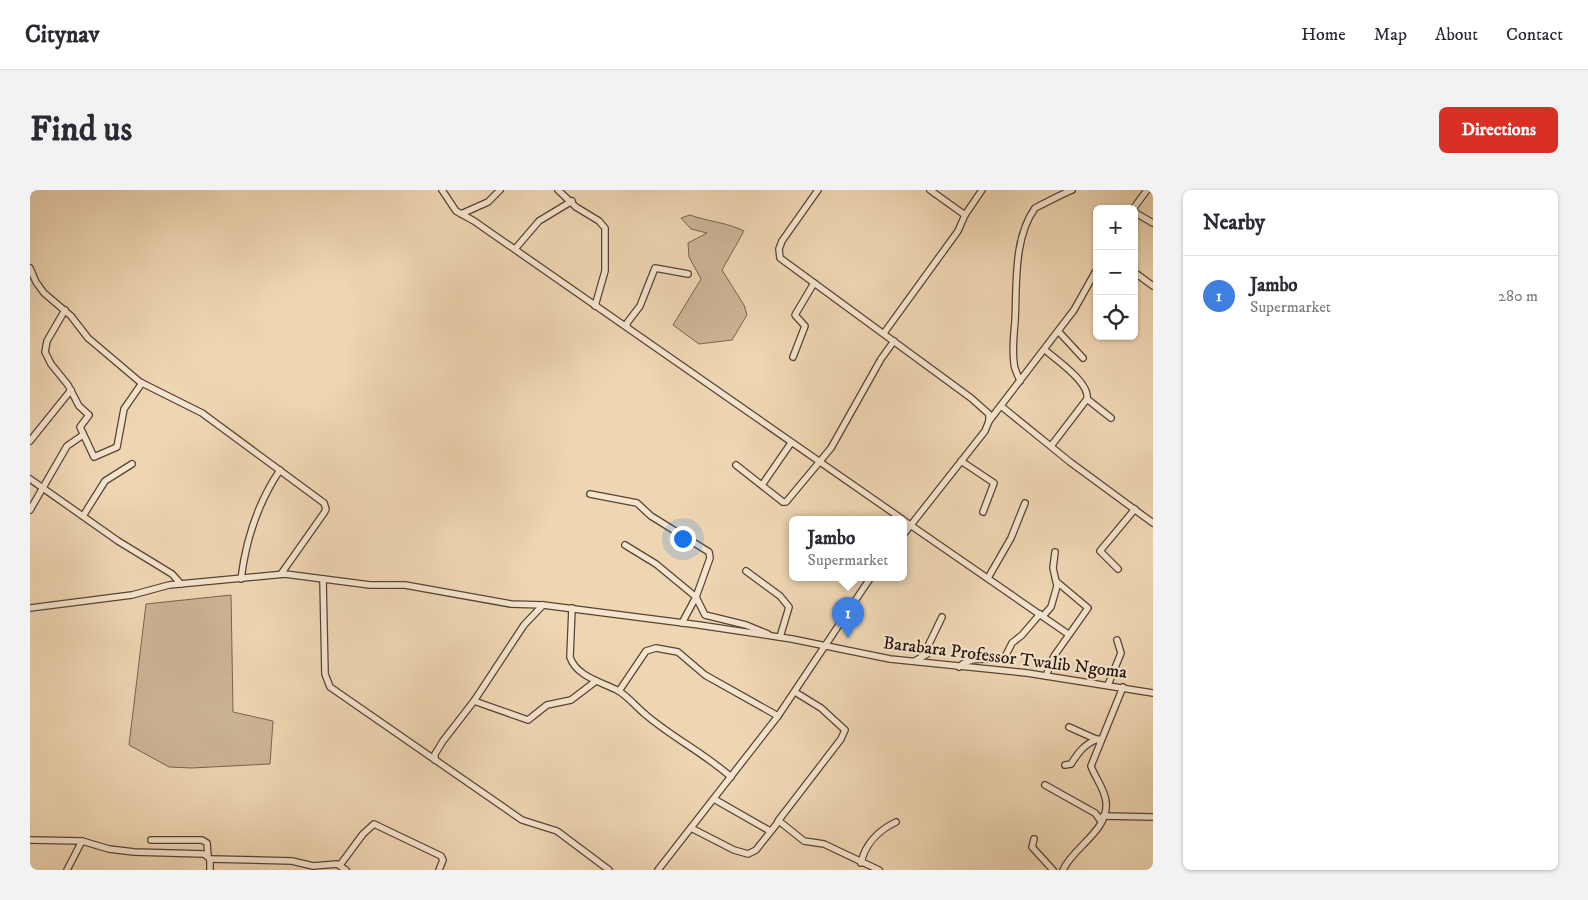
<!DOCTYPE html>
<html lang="en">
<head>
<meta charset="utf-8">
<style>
  body { margin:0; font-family:"IM FELL DW Pica",serif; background:#f2f2f3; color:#2b2b33 }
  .controls { position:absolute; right:15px; top:15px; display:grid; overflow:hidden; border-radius:8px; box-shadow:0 1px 4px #0004 }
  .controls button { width:45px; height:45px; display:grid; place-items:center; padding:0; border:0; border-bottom:1px solid #e1e1e2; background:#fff; color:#2b2b33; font:25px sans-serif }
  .you { position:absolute; left:652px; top:348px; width:18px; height:18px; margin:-12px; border:4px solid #fff; border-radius:50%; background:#1a73e8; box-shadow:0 0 0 8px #1a73e833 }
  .badge { display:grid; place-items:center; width:32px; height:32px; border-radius:50%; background:#d93025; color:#fff; font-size:16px; font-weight:700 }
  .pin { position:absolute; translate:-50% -41px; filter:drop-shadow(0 1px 2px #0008) }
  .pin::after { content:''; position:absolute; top:26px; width:18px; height:15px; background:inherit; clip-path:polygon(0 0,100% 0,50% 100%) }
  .popup { position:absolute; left:759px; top:326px; width:118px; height:65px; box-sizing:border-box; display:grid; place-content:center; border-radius:8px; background:#fff; filter:drop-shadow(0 1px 4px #0005); font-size:16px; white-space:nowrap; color:#7c7c81 }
  .popup b { font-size:19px; color:#2b2b33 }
  .popup::after { content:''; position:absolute; left:50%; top:100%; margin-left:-10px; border:10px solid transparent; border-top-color:#fff }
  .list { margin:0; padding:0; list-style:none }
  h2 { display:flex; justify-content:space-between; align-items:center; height:65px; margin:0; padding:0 20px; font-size:21px }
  h2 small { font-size:16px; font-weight:400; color:#7c7c81 }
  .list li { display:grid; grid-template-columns:32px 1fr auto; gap:15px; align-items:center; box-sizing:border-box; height:80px; padding:0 20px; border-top:1px solid #e1e1e2 }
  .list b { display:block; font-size:19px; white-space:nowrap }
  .list p { margin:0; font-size:16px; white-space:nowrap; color:#7c7c81 }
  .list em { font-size:16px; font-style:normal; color:#7c7c81 }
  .icon { flex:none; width:28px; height:28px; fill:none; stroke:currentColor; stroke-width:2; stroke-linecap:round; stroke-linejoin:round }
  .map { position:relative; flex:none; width:1123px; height:680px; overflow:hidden; border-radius:8px }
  header { display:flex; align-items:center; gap:30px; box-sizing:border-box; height:70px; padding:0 25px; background:#fff; border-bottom:1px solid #e1e1e2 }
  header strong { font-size:24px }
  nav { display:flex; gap:28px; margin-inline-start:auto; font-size:18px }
  .intro { display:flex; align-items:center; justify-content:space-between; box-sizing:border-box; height:120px; padding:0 30px }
  h1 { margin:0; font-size:35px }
  .button { padding:12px 22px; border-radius:8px; background:#d93025; color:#fff; font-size:18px; font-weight:700 }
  main { display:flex; gap:30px; padding:0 30px }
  aside { flex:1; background:#fff; border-radius:8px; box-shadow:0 1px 4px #0004 }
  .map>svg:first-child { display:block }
  .green { fill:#ccb596; stroke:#786450 }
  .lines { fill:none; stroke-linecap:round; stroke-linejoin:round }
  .minor-casing { stroke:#574334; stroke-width:8 }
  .minor { stroke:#f5e4ce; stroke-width:5.5 }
  .labels { text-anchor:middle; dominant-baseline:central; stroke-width:4.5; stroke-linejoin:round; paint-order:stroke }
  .street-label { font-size:18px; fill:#24120a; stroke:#f5e4ce }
</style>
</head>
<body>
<header>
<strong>Citynav</strong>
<nav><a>Home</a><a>Map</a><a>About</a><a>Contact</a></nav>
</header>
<div class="intro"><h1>Find us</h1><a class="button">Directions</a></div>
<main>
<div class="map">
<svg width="1123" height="680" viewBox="0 0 1123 680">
  <rect width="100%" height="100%" fill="#efd6b3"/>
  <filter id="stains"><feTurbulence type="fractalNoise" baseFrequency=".004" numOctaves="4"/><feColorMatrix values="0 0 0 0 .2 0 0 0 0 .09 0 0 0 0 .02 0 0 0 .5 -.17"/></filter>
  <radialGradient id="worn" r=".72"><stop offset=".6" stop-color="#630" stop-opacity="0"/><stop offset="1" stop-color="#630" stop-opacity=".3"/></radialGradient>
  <g class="green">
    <path d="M660,25C679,32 696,32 714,41L692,80L714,115L717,125L702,150L669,154L643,135L671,89L659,67L658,53L677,43L661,39L651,28Z"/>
    <path d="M201,405L203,522L243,531L240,574L162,578L139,577L99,555L116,414Z"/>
  </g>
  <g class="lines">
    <g class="minor-casing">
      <g id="minor">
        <path d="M412,0L426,21L444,31L872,329"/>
        <path d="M528,0L546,17L569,31L575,38V81L565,116"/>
        <path d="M788,0L752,51L749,59L750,68L941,208L959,224V231L955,241L873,345"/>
        <path d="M900,0L935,25"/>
        <path d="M1103,19L1117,0"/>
        <path d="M1104,22L1123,33"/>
        <path d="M431,24L458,12L470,0"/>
        <path d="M485,59L509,31L542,11"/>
        <path d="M0,78L6,92L14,103L41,126L58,148L110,192L172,223L294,313L296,319L294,323L251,384"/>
        <path d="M1104,82L1123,96"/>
        <path d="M35,120L17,151L15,162L21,174L38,195L49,216L59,225L50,237L64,267L87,257L94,219L112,193"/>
        <path d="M597,137V133L610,116L625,78L658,84"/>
        <path d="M1029,142L1053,168"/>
        <path d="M854,143L928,41L935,25L952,0"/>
        <path d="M1015,160C1027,170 1060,193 1057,209L1021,256"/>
        <path d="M763,167L775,136L765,125L784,93"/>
        <path d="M990,191C988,185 984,179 984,173C982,159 984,144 985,131C987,95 983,49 1005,18C1007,17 1038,1 1042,0"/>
        <path d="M1057,209L1081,228"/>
        <path d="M971,216L1040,272L1123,333"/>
        <path d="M959,231L1044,120L1067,79"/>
        <path d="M0,251L41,200"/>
        <path d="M931,271L964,293L953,322"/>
        <path d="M706,275L753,312H756L801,258L851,169L864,151"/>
        <path d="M0,289L88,351L142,384L151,394"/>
        <path d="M732,295L761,253"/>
        <path d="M560,304L607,313L621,326L679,362L680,368L666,407L652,433"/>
        <path d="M0,320L37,256L53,245"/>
        <path d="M53,326L75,291L102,274"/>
        <path d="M873,330L1038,444"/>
        <path d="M595,355L626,374L666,407L675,425L716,435L738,444"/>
        <path d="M1088,379L1070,361L1105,319"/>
        <path d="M716,381L750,406L759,417L750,447"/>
        <path d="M958,388L981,348L995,313"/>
        <path d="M211,389C216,349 227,314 250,280"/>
        <path d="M293,389L295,484L300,497L492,630L527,641L579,680"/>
        <path d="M0,418L102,405L139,395L255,384L340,395H375L481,414L513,415L669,435L762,449L860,469L997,483L1123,503"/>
        <path d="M542,418L540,467C546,486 571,492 587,500C598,506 606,517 616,525C643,548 674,563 701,587"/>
        <path d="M1013,426L1021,417L1027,396L1023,378L1025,362"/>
        <path d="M885,471L897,464L899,454L912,427"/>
        <path d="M929,477C943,464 959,472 975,467L982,453L992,445L1010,424"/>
        <path d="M1016,486L1024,466L1058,418L1027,392"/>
        <path d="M1078,495L1091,463L1087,450"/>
        <path d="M589,501L616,461L626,458L648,462L675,485L748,526"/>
        <path d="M444,511L498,530L517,515L541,510L566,491"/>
        <path d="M1039,537L1068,550"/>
        <path d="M405,570V564L413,551L444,511L494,435L513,415"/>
        <path d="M1035,575L1041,574C1048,563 1054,554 1068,549"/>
        <path d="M1015,595L1065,623L1071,631"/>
        <path d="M684,609L740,641"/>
        <path d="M1073,626L1123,627"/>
        <path d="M748,631L811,549L815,540L791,518L765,502"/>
        <path d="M661,638L704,660L718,664L726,660L749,631L774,651L794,654L849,680"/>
        <path d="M1004,649L1002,657L1023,680"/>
        <path d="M0,650L52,651L79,659L104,662L174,664L180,669V680"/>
        <path d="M121,650H172L177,653L178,666"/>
        <path d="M180,669L262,671L283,676L307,674L316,680"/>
        <path d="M831,673C835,654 849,640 866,632"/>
        <path d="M310,675L333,644L344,634L411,666L413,670L409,680"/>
        <path d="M37,680L52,651"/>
        <path d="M628,680L748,526L841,387"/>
        <path d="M1033,680C1043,657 1079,641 1076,612C1075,599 1065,588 1061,576L1093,497"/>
      </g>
    </g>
    <use href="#minor" class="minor"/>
  </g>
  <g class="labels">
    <g class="street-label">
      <text transform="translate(975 468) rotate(7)">Barabara Professor Twalib Ngoma</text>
    </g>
  </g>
  <rect width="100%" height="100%" filter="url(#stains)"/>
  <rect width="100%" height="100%" fill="url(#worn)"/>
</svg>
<div class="controls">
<button>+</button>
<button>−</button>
<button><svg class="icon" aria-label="locate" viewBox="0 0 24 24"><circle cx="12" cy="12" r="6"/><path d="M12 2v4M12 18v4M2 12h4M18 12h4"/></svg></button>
</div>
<div class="you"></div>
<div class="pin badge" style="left:818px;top:448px;background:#3f7fe0">1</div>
<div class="popup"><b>Jambo</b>Supermarket</div>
</div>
<aside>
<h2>Nearby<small></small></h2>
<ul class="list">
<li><span class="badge" style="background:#3f7fe0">1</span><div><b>Jambo</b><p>Supermarket</p></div><em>280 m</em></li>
</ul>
</aside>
</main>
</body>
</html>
